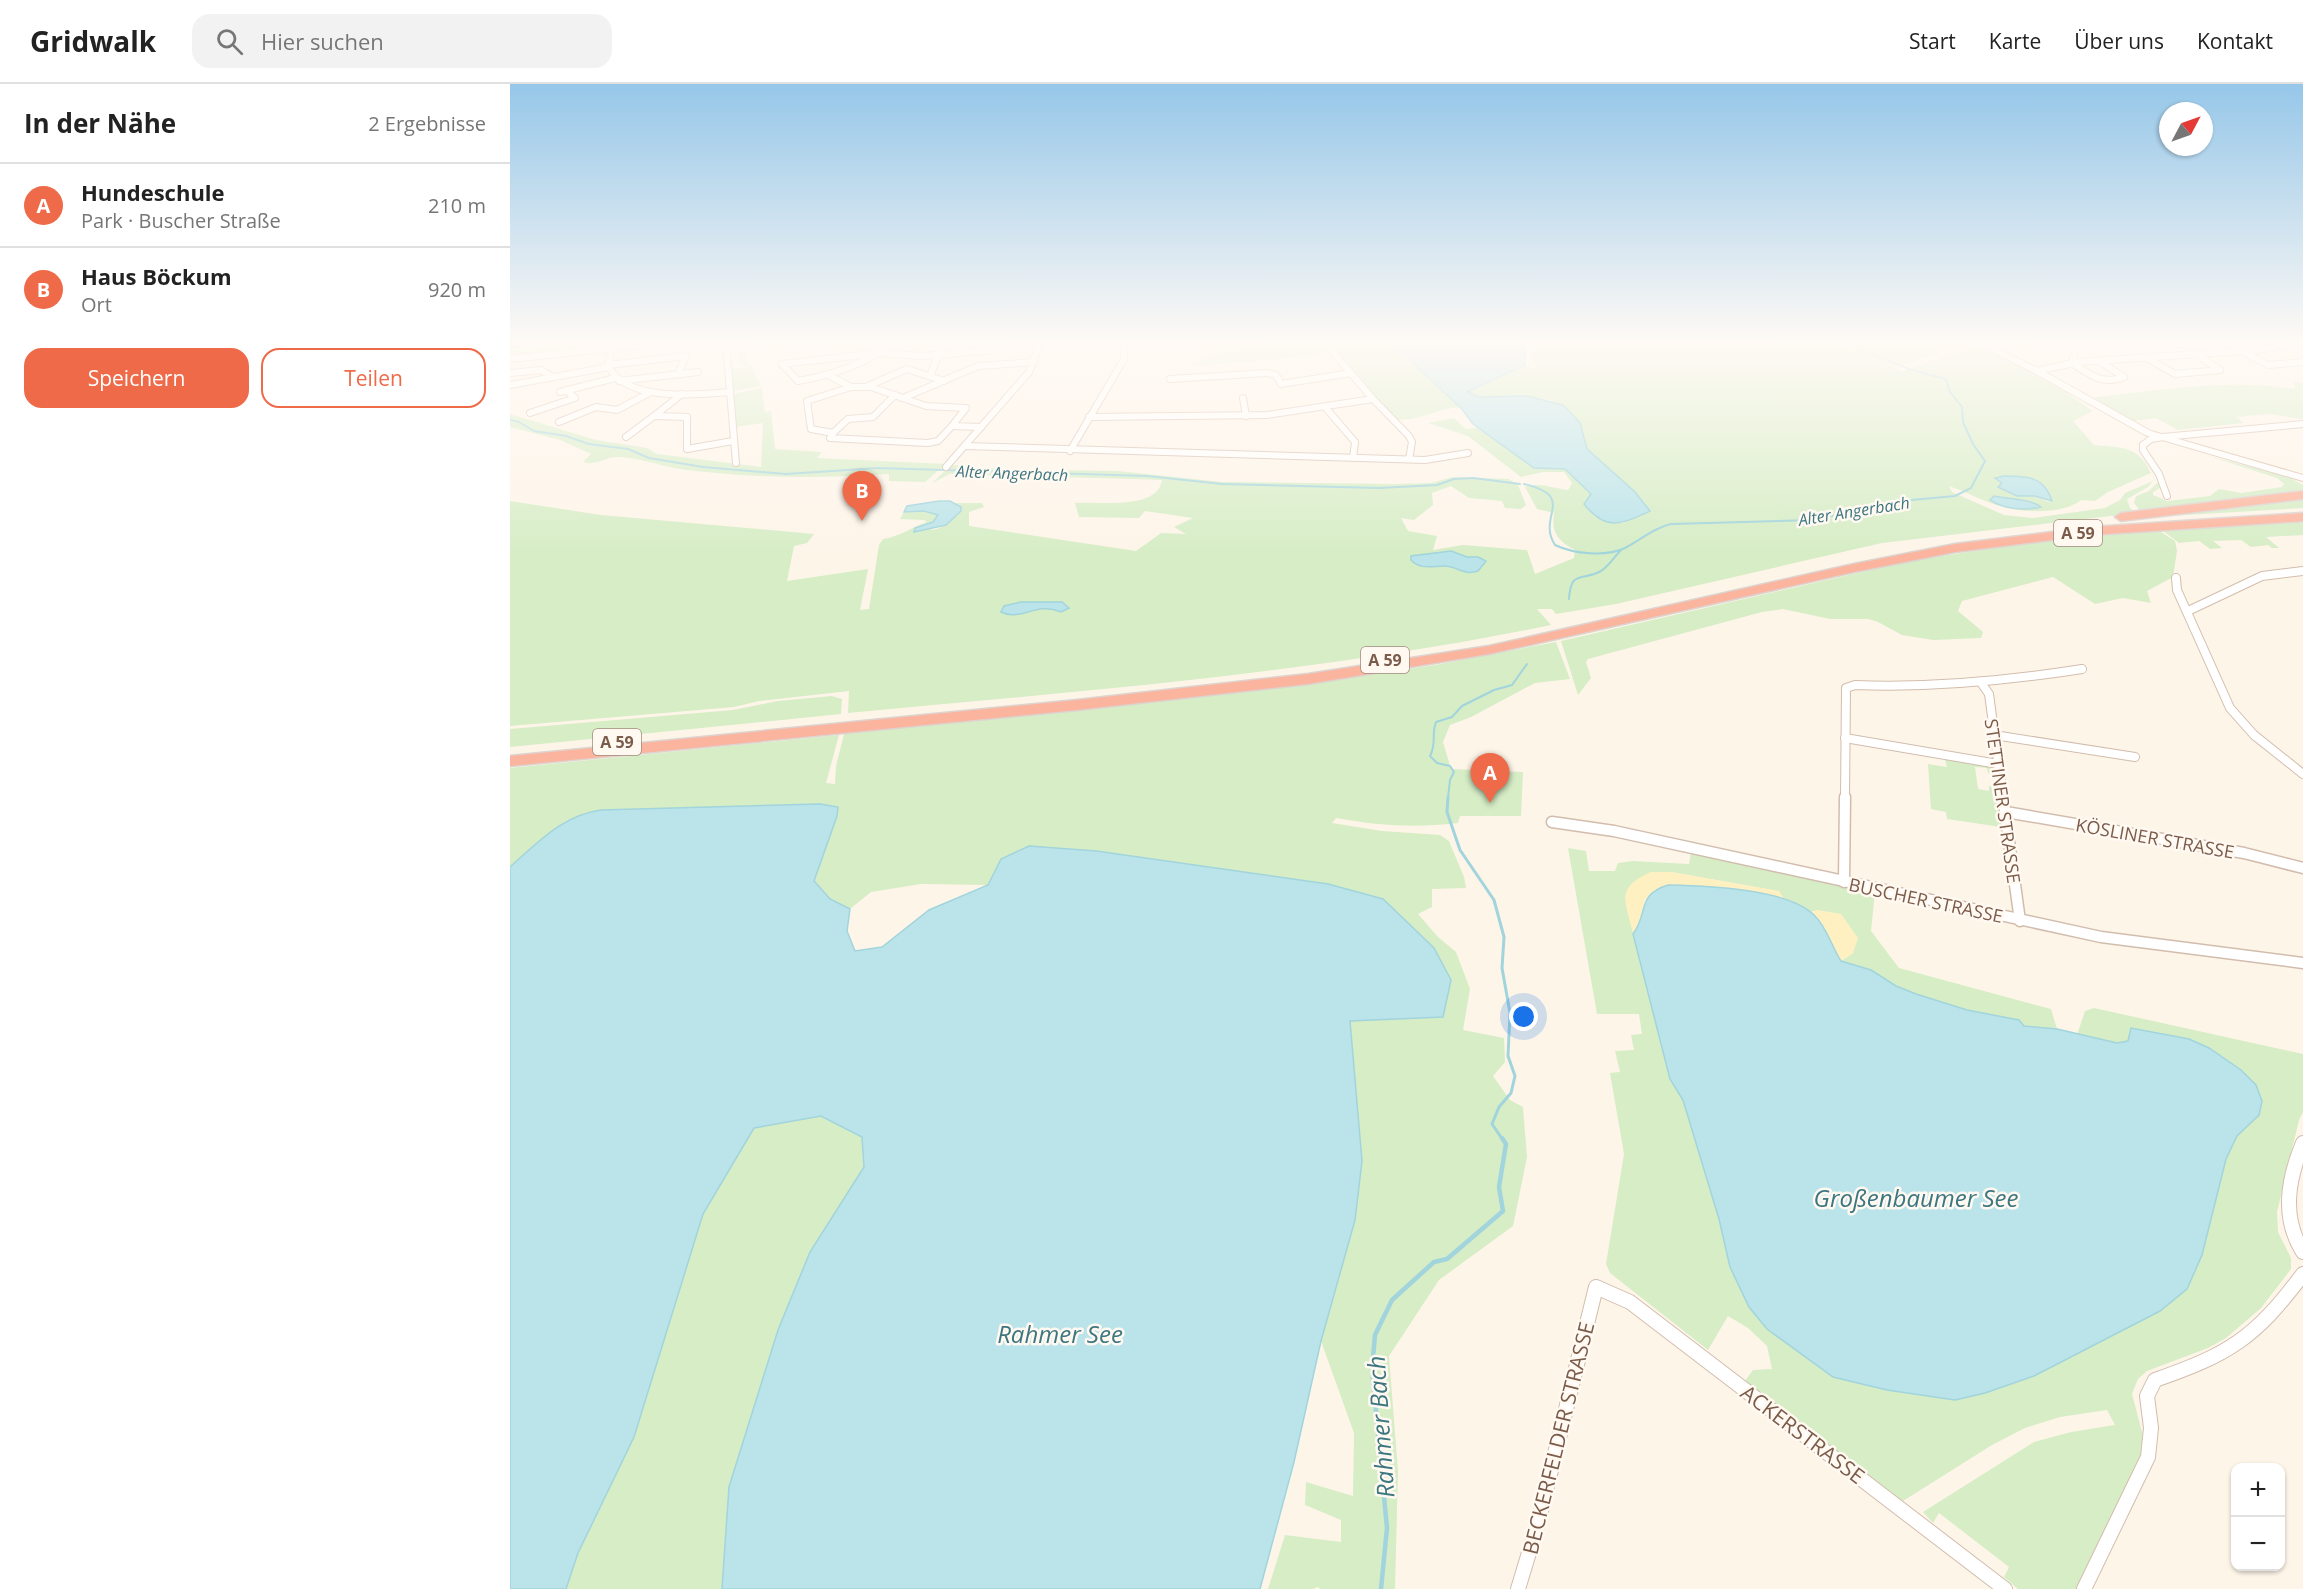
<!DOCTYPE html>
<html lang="de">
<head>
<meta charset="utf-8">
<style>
  body { margin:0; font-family:"Open Sans",sans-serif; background:#f2f2f2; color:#222 }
  .controls { position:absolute; right:18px; bottom:18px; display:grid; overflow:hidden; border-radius:12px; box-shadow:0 2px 4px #0004 }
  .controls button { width:54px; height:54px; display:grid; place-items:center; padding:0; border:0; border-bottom:2px solid #e0e0e0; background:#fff; color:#222; font:30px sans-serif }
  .compass { position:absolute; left:1649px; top:18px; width:54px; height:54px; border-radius:50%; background:#fff; box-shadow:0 2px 4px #0004; rotate:49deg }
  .you { position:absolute; left:1014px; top:933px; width:21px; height:21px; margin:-15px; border:4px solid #fff; border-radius:50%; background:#1a73e8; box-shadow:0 0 0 9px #1a73e833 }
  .badge { display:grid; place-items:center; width:39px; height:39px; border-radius:50%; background:#ee6a48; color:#fff; font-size:20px; font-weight:700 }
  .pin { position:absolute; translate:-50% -50px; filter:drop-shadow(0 2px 3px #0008) }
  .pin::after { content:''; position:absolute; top:32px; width:21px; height:18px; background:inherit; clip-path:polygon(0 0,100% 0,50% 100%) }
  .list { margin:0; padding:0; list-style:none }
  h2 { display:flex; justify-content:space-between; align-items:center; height:78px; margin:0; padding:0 24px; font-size:26px }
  h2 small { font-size:20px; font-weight:400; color:#767676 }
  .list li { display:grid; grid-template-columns:39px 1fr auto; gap:18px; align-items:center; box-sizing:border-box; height:84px; padding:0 24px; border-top:2px solid #e0e0e0 }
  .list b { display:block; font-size:22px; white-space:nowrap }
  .list p { margin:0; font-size:20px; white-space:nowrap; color:#767676 }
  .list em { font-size:20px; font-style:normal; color:#767676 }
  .actions { display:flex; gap:12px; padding:18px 24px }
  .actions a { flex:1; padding:14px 0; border:2px solid #ee6a48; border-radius:18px; text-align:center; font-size:21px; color:#ee6a48 }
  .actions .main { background:#ee6a48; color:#fff }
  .icon { flex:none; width:33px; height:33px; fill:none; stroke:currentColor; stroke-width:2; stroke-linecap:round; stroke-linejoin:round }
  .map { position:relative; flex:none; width:1793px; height:1505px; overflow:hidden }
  header { display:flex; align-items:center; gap:36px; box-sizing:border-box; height:84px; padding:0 30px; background:#fff; border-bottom:2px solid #e0e0e0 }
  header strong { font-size:28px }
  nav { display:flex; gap:33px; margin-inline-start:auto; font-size:21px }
  .search { width:420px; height:54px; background:#f2f2f2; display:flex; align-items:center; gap:15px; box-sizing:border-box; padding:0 21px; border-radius:18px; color:#767676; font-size:22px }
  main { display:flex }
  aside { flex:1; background:#fff }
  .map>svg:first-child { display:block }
  .green { fill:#d6edc6; fill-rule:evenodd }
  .sand { fill:#fff0c2 }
  .water { fill:#bbe4ea; stroke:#a1d4dc; stroke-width:1.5 }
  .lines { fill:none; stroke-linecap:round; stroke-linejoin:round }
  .stream-far2 { stroke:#a1d4dc; stroke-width:2 }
  .stream-far1 { stroke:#a1d4dc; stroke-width:3 }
  .stream { stroke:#a1d4dc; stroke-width:4.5 }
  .street-far3-casing { stroke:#d2bdad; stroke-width:8 }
  .street-far2-casing { stroke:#d2bdad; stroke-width:10 }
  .street-far1-casing { stroke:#d2bdad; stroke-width:13 }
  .street-casing { stroke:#d2bdad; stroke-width:16 }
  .secondary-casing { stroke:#d7bfad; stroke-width:2 }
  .highway-casing { stroke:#ddd4d0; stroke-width:3 }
  .street-far3 { stroke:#fff; stroke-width:6 }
  .street-far2 { stroke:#fff; stroke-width:8 }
  .street-far1 { stroke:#fff; stroke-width:10 }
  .street { stroke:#fff; stroke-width:14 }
  .secondary { fill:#fff; fill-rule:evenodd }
  .highway { fill:#fbb49d; fill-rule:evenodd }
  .tram { stroke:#b8a5ca; stroke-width:1.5 }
  .rail { stroke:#b8a5ca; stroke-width:2; stroke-dasharray:6 4; stroke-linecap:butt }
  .labels { text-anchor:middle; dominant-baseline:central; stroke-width:5; stroke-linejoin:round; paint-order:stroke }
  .far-water-label { font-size:16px; font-style:italic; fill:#3c7681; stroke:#fff9f1 }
  .shield { fill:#fff9f1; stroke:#a38a7c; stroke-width:1.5 }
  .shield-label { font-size:16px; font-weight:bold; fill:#7b5b4a }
  .street-label { font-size:18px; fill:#7b5b4a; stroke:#fff9f1 }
  .near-street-label { font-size:21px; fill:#7b5b4a; stroke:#fff9f1 }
  .near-water-label { font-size:24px; font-style:italic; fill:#3c7681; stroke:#fff9f1 }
</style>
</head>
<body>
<header>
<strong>Gridwalk</strong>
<div class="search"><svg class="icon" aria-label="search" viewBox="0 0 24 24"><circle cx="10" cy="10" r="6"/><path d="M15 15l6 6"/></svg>Hier suchen</div>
<nav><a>Start</a><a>Karte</a><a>Über uns</a><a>Kontakt</a></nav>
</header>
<main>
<aside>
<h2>In der Nähe<small>2 Ergebnisse</small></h2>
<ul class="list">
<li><span class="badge">A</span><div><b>Hundeschule</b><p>Park · Buscher Straße</p></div><em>210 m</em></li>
<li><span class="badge">B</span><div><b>Haus Böckum</b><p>Ort</p></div><em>920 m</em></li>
</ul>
<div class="actions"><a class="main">Speichern</a><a>Teilen</a></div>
</aside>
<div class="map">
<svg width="1793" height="1505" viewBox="0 0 1793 1505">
  <rect width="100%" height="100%" fill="#fef5e9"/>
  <g class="green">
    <path d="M52,259H133L0,272V265Z"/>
    <path d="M703,259H765V260L699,268L704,264Z"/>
    <path d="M780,259H809L817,269L761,276L679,282L707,269Z"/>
    <path d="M835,259H881L951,324C929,322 909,339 886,335L820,260Z"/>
    <path d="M1020,259H1409L1407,260L1433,267L1386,283L1372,278L1392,288L1468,261L1540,297L1583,327L1563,337L1584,361C1612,364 1628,361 1641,389L1598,408L1585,417L1571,416C1555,430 1513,429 1493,423C1474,418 1457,408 1439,402L1442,408L1494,431L1523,434L1595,424L1610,416L1615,409L1643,397L1638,403L1617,415L1620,424L1626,429L1372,459L1106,520L1046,530L1042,525H1027L1041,541C809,589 573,607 338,629L339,607L249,617L224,623L0,642V417L91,431L304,450L297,459L284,462L277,497L358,485L350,526L359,525L369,461L373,455C391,452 400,444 417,438L414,436L390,435L394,428L414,427L428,431L427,435L416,442L423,446C437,442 444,436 451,423L443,419H472L474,423L459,428V442L626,467L651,449L676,450L664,443L683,434L635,427L629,434L569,433L565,419C586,417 648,427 652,396L440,390L422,399L441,381L491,385L608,387L712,398L887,400L921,399L943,393L999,395L1008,401L1016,421L1011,425L995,424L992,417L959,414L941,402L922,409L923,421L904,436L891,434L898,447L927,452L923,466L953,461L1017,466L1025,490L1064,474L1065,466C1048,457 1041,449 1044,429L1027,425L1015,403C1031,398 1041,404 1058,406L1062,399L1054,388H1033L1011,393L958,352L918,339L944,334L956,345L970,343L1024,384H1055L1081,411L1075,420L1085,433L1113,439L1140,427L1077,365L1070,339L1041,316L1017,312L968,313L956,308L1015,281L1028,286L1023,277ZM1505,392L1525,395L1533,400L1539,418L1525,412H1507L1488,403L1492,399L1486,394Z"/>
    <path d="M234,264L239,283H242L251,302L224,307L221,285L239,283L229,281V266Z"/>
    <path d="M1784,298L1793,299V335L1759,330L1726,333L1734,339L1668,346L1646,334L1624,337L1579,314C1647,307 1717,294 1785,305Z"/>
    <path d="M252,304L255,328L261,327L265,365L312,368L307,374L436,380L415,398L379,397V390C310,395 245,394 176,386C153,383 131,374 109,373C95,372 89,382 73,378L81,370L50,356L0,343V330L86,356L137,364L147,370L251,383L253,339L226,343L223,310Z"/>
    <path d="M1695,371L1779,393L1793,401V410L1632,429L1624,419L1626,412L1639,407L1648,398L1650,404L1643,408V411L1657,417L1700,412L1709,405L1731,409L1772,403L1774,400L1767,394Z"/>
    <path d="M1793,412V424L1624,434Z"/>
    <path d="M1793,438V451L1756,453L1769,464H1762L1758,461L1741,463L1731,456L1703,457L1712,464L1700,465L1689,457L1669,459L1652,446Z"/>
    <path d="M1648,446L1665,457L1667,467L1663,493L1637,507L1641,519L1613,514L1585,520L1543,493L1452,517L1448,527L1473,548L1471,554L1423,556L1392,551L1368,538L1358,535H1320L1273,525L1252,528L1078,575L1076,578L1081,594L1068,611L1051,557L1400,477L1509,460Z"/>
    <path d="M1046,558L1060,595L1025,599L961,633L940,641L933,658L941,685L1013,688L1011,732H950L948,739C903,744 871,742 826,734L822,739L872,747L930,751L939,757L954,793L956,804L922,805V823L908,830L928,853L946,868L960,905L953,946L994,954L995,978L983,992L1000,1016L1013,1023L1017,1073L1003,1142L929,1196L879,1272L888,1387L885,1505H810L808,1503L803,1505H758L775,1451L831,1458V1436L795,1421L796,1398L843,1412L844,1349L811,1257L845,1136L852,1077L840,936L932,933L818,800L586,767L520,762L491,775L478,801L411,800L361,808L340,825L320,815L303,797L327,732L310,720L57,736L0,783V684L329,651L316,699L325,700L326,682L334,650L802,600L925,581Z"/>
    <path d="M322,612L332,615L331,630L0,663V645L223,626L268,617Z"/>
    <path d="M1434,673L1482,683L1483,690L1478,689L1477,684L1465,683L1468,705L1479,707V702L1486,703L1491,743L1437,735L1436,728L1421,725L1418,680L1437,683Z"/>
    <path d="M1058,764L1076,767L1079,787H1105L1108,779L1123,777L1179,780L1181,769L1365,808L1361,847L1389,884L1541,925L1547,945L1514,942L1509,936L1457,926L1406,910L1386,902L1361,886L1331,877L1343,869L1308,826L1301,828L1275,816L1268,807L1161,788H1141L1115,813L1160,995L1173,1016L1209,1135L1220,1183L1257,1245L1323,1293L1377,1306L1445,1316L1524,1292L1650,1227L1677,1204L1692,1171L1716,1075L1727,1052L1749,1031L1752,1017L1746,1001L1731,986L1715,976L1622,944L1618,957L1607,959L1567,951L1575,927L1584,924L1793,970V1028L1789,1036L1767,1128L1768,1148L1781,1174V1185L1751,1224L1716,1254L1698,1264L1637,1287L1628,1295L1622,1310L1632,1348V1368L1566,1505H1508L1494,1493L1499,1483L1429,1429L1423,1439L1413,1428L1524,1358L1561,1348L1605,1341L1597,1326L1550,1333L1515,1344L1482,1361L1393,1417L1235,1297L1243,1286L1262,1285L1257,1262L1238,1244L1218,1232L1198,1266L1100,1189L1096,1180L1114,1070L1100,989L1110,988L1105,967L1124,966L1121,951L1132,950L1129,930H1087Z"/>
    <path d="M311,1032L352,1053L354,1083L300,1168L268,1246L219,1403L212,1505H56L68,1469L124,1353L193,1130L244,1044Z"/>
  </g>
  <g class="sand">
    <path d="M1141,788H1161L1269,807L1275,816L1266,812L1135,815L1129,842L1123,850C1116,818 1104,804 1141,788Z"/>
    <path d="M1308,826L1331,830L1348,854L1343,869L1331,877L1313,842L1301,828Z"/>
  </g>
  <g class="water">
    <path d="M881,259H1015V281L957,308L969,313L1017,312L1053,321L1070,339L1077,365L1124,407L1140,427C1112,440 1096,448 1074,420L1081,410L1055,385L1024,384L963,340L951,324Z"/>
    <path d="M1494,392C1517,392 1534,392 1542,417L1525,412H1507L1488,403L1492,399L1485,394Z"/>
    <path d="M1484,412C1497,415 1522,415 1531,423C1515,427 1493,425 1480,416Z"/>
    <path d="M429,417H440L451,423V427L436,441L404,448L405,444L423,438L428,431L414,427L394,428L397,422Z"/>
    <path d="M941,467L957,473H968L976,477L968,487C954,492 947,482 934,482C922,482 910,486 901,476V472Z"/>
    <path d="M511,518H552L559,524L551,528C526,517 511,538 491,528L494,522Z"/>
    <path d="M310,720L328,723L327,732L304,797L320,815L340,825L337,847L345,867L372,863L419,826L478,801L491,775L519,762L586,767L818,800L873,815L924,864L941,896L933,933L840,937L852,1077L845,1136L811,1257L784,1378L750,1505H212L219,1403L268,1246L300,1168L354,1083L352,1053L311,1032L244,1044L193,1130L124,1353L68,1469L56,1505H0V783C28,758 53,731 91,726Z"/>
    <path d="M1158,801C1196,802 1278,804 1305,832C1317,844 1322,863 1331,877L1361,886L1386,902L1406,910L1457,926L1509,936L1514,942L1547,945L1607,959L1618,957L1621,944L1679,955L1699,964L1731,986L1746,1001L1752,1017L1749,1031L1727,1052L1716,1075L1692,1171L1677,1205L1650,1227L1524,1292L1475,1309L1445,1316L1377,1306L1323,1293L1257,1245L1239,1223L1220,1183L1209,1135L1173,1016L1160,995L1123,850C1139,829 1126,811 1158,801Z"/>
  </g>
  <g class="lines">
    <g class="stream-far2">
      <path d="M0,336L9,338L24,347L56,352L79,360L118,365L139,374L193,383L276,390L368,384L637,392L712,400L869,404L927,401L944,395L963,394L1010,400"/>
      <path d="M1014,400C1068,413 1026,432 1045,461C1064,470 1096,473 1115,464C1131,456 1143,444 1161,440L1302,436L1391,417L1445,412L1461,404L1475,377L1463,360L1453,338L1452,323L1440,308L1436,295L1402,286L1335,259"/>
      <path d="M1059,515C1061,485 1071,498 1091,487C1098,483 1105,472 1111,466"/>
      <path d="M938,714L940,696L944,688L940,682L927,679L920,672C927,659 921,651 926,638L942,633L952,622L984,606L1002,601L1017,580"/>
    </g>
    <path class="stream-far1" d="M938,713L937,728L950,766L984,816L994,853L992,884L1000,929L998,972L1005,992L1001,1009L989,1023L982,1040L993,1056"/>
    <path class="stream" d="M871,1505L877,1444L862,1285L865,1251L882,1216L924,1178L937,1175L993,1127L989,1103L996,1060L992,1054"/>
    <g class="street-far3-casing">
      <g id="street-far3">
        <path d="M216,259L226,379"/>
        <path d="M815,259L863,315L899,352L902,358L899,375"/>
        <path d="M1562,259L1565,269L1562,279"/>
        <path d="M1704,259H1709"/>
        <path d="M285,261L308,259"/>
        <path d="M1658,261L1676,259"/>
        <path d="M1769,261L1793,268"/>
        <path d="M102,264L98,282C117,318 184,311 219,308"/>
        <path d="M1732,267L1758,281L1793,278"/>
        <path d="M1637,274L1665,290L1710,286L1687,271"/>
        <path d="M0,275L148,259"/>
        <path d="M1562,279C1578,290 1594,302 1614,293L1589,277"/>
        <path d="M272,280L371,269L411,272L484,266"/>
        <path d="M272,280L288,297C323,291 355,280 384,259"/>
        <path d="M98,281L176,272L168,290"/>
        <path d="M1527,287L1568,278L1748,266L1764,263L1770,259"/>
        <path d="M0,289L31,286L43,293"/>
        <path d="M318,291L341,303H361L416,322L456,324L442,342L471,343"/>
        <path d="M420,292L433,259"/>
        <path d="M660,295L757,289L766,291L771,300L841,289"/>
        <path d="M109,297L188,288"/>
        <path d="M0,301L99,283"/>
        <path d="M358,302L397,285L434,297"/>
        <path d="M341,303L297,317L301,345L323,349L320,354L418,359L428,357L442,342"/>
        <path d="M50,308L105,294"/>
        <path d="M172,310L144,332L177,333V365L223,357"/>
        <path d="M393,314L468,282L524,278"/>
        <path d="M733,314L736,332"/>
        <path d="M815,323L845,358L843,374"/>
        <path d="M20,329L65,314L56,306"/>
        <path d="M579,333L757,331L863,315"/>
        <path d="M49,338L86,323L107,326L141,308"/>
        <path d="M323,349L338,335L363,333L385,311"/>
        <path d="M116,353L144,332"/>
        <path d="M1633,361L1641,355L1653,353L1793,340"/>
        <path d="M1633,361V366L1649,390L1657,412"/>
        <path d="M455,362L915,376L958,369"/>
        <path d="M560,367L614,275V259"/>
        <path d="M436,383L519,288L530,259"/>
      </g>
    </g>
    <g class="street-far2-casing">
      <g id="street-far2">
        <path d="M1666,494L1667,506L1720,624L1744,651L1793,690"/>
        <path d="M1678,527L1752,492L1793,487"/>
        <path d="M1472,600L1479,610L1493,714"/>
        <path d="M1484,651L1625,673"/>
        <path d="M1335,654L1488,680"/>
        <path d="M1335,714L1336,604L1345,601C1422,604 1496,597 1572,585"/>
      </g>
    </g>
    <g class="street-far1-casing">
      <g id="street-far1">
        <path d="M1493,713L1510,837"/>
        <path d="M1496,728L1734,769L1793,784"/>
        <path d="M1042,738L1104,747L1591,853L1793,879"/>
        <path d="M1334,798L1335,713"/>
      </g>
    </g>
    <g class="street-casing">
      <g id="street">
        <path d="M1793,1059C1778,1095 1771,1133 1793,1168"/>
        <path d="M1008,1505L1028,1439L1086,1203L1120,1218L1495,1505"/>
        <path d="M1574,1505L1638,1373L1641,1344L1637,1312L1645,1296C1720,1270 1745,1254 1793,1190"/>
      </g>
    </g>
    <g class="secondary-casing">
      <path id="secondary" d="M1465,259H1475L1530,285L1641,347L1793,391V397L1635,351L1524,289Z"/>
    </g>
    <g class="highway-casing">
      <g id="highway">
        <path d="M1793,407V415L1611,437L1605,433L1611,429Z"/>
        <path d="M1793,429V437L1582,451L1445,468L1344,488L979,570L798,600L567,626L0,682V672L567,616L798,590L979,562L1344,480L1445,460L1582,443Z"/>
      </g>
    </g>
    <use href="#street-far3" class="street-far3"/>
    <use href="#street-far2" class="street-far2"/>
    <use href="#street-far1" class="street-far1"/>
    <use href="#street" class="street"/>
    <use href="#secondary" class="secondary"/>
    <use href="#highway" class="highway"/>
    <path class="tram" d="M0,264L39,259"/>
    <path class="rail" d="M0,263L31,259"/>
  </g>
  <linearGradient id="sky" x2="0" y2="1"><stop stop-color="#96c7e9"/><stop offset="0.55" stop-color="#fffaf5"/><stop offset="1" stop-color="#fffaf5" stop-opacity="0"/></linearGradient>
  <rect width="1793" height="470" fill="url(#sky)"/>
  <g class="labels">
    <g class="far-water-label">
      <text transform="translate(502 389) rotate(2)">Alter Angerbach</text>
      <text transform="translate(1344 427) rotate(-9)">Alter Angerbach</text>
    </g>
    <g class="shield">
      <rect x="1544" y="436" width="48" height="26" rx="4.5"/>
      <rect x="851" y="563" width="48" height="26" rx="4.5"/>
      <rect x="83" y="645" width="48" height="26" rx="4.5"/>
    </g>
    <g class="shield-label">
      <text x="1568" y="449">A 59</text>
      <text x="875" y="576">A 59</text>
      <text x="107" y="658">A 59</text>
    </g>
    <g class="street-label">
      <text transform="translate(1493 717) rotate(82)">STETTINER STRASSE</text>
      <text transform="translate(1645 754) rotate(10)">KÖSLINER STRASSE</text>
      <text transform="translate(1416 816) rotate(12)">BUSCHER STRASSE</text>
    </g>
    <g class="near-street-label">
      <text transform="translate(1293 1350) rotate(37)">ACKERSTRASSE</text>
      <text transform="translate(1048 1354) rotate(-76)">BECKERFELDER STRASSE</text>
    </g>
    <g class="near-water-label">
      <text x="1406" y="1113">Großenbaumer See</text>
      <text x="550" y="1249">Rahmer See</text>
      <text transform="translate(870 1343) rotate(-94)">Rahmer Bach</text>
    </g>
  </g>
</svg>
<div class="controls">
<button>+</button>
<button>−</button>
</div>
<svg class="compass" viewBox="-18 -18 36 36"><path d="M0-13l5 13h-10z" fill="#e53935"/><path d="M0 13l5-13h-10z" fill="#767676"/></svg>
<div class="you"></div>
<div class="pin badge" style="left:980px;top:719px">A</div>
<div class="pin badge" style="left:352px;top:437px">B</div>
</div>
</main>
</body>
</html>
